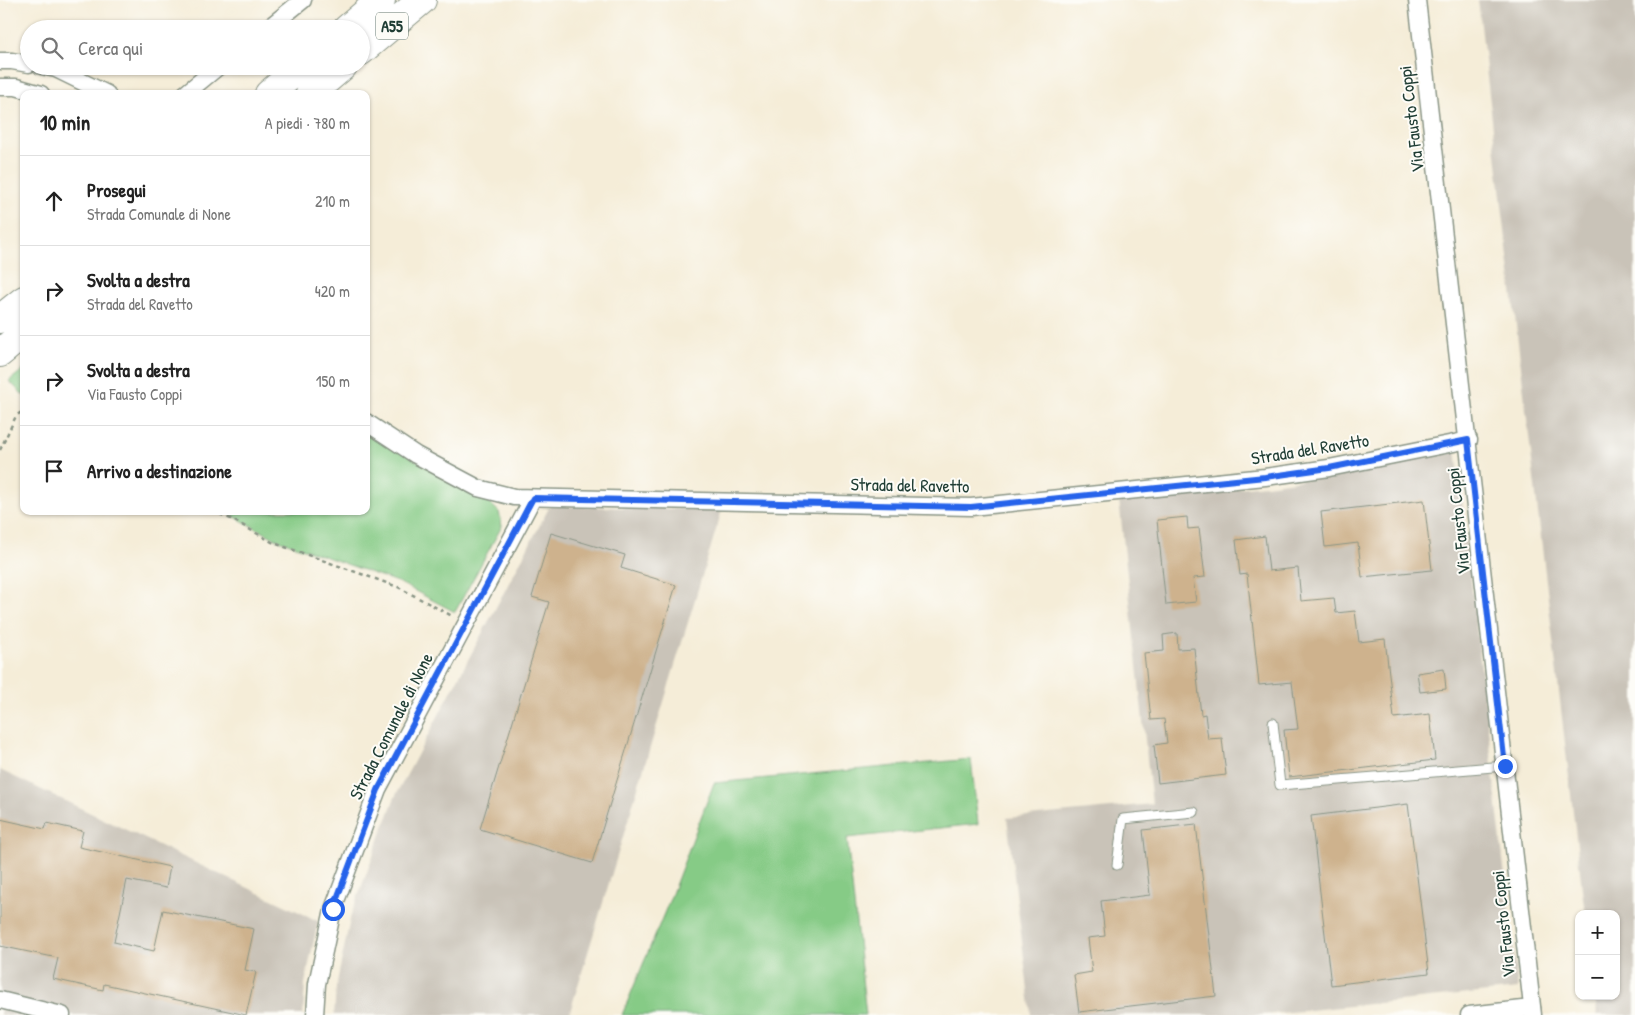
<!DOCTYPE html>
<html lang="it">
<head>
<meta charset="utf-8">
<style>
  body { margin:0; font-family:"Patrick Hand",sans-serif; background:#f2f2f2; color:#222 }
  .controls { position:absolute; right:15px; bottom:15px; display:grid; overflow:hidden; border-radius:10px; box-shadow:0 1px 4px #0004 }
  .controls button { width:45px; height:45px; display:grid; place-items:center; padding:0; border:0; border-bottom:1px solid #e0e0e0; background:#fff; color:#222; font:25px sans-serif }
  .stop { position:absolute; width:15px; height:15px; margin:-11px; border:4px solid #2563eb; border-radius:50%; background:#fff }
  .stop.end { background:#2563eb; border-color:#fff; box-shadow:0 1px 5px #0008 }
  .list { margin:0; padding:0; list-style:none }
  h2 { display:flex; justify-content:space-between; align-items:center; height:65px; margin:0; padding:0 20px; font-size:21px }
  h2 small { font-size:16px; font-weight:400; color:#767676 }
  .list li { display:grid; grid-template-columns:32px 1fr auto; gap:15px; align-items:center; box-sizing:border-box; height:90px; padding:0 20px; border-top:1px solid #e0e0e0 }
  .list b { display:block; font-size:19px; white-space:nowrap }
  .list p { margin:0; font-size:16px; white-space:nowrap; color:#767676 }
  .list em { font-size:16px; font-style:normal; color:#767676 }
  .icon { flex:none; width:28px; height:28px; fill:none; stroke:currentColor; stroke-width:2; stroke-linecap:round; stroke-linejoin:round }
  .map { position:relative; flex:none; width:1635px; height:1015px; overflow:hidden }
  .search { position:absolute; background:#fff; box-shadow:0 1px 4px #0004; left:20px; top:20px; width:350px; height:55px; display:flex; align-items:center; gap:12px; box-sizing:border-box; padding:0 18px; border-radius:28px; color:#767676; font-size:19px }
  .panel { position:absolute; background:#fff; box-shadow:0 1px 4px #0004; left:20px; top:90px; width:350px; height:425px; border-radius:10px }
  .map>svg:first-child { display:block }
  .industrial { fill:#c9c3b8 }
  .grass { fill:#86cb86; stroke:#52845d }
  .building { fill:#ceb28d }
  .lines { fill:none; stroke-linecap:round; stroke-linejoin:round }
  .service-casing { stroke:#8a9586; stroke-width:11 }
  .minor-casing { stroke:#8a9586; stroke-width:19 }
  .motorway-casing { stroke:#8a9586; stroke-width:30 }
  .path { stroke:#8a9586; stroke-width:2.5; stroke-dasharray:4 4; stroke-linecap:butt }
  .service { stroke:#fff; stroke-width:9 }
  .minor { stroke:#fff; stroke-width:16 }
  .motorway { stroke:#fff; stroke-width:28 }
  .route { stroke:#2563eb; stroke-width:6 }
  .labels { text-anchor:middle; dominant-baseline:central; stroke-width:4; stroke-linejoin:round; paint-order:stroke }
  .shield { fill:#fdfcf7; stroke:#62766e; stroke-width:1 }
  .shield-label { font-size:16px; font-weight:bold; fill:#1f3d34 }
  .street-label { font-size:18px; fill:#1f3d34; stroke:#fdfcf7 }
</style>
</head>
<body>
<div class="map">
<svg width="1635" height="1015" viewBox="0 0 1635 1015">
  <rect width="100%" height="100%" fill="#fdfcf7"/>
  <filter id="ink" filterUnits="userSpaceOnUse"><feTurbulence type="fractalNoise" baseFrequency=".02" numOctaves="2"/><feDisplacementMap in="SourceGraphic" scale="10" xChannelSelector="R" yChannelSelector="G"/><feConvolveMatrix kernelMatrix="1 2 1 2 8 2 1 2 1" color-interpolation-filters="sRGB"/></filter>
  <filter id="wash" filterUnits="userSpaceOnUse"><feTurbulence type="fractalNoise" baseFrequency=".0096" numOctaves="4" result="noise"/><feDisplacementMap in="SourceGraphic" scale="20" xChannelSelector="R" yChannelSelector="G"/><feGaussianBlur stdDeviation="1.12" result="paint"/><feColorMatrix in="noise" values="0 0 0 0 0 0 0 0 0 0 0 0 0 0 0 0 0 1.4 0 .05"/><feComposite in="paint" operator="in"/></filter>
  <g filter="url(#wash)">
    <rect width="100%" height="100%" fill="#f5edd8"/>
    <g class="industrial">
      <path d="M1478,0H1635V1015H1597L1595,996H1616V914H1585Z"/>
      <path d="M1456,450L1518,989L1261,1015H1031L1007,818L1152,804L1119,500L1266,485L1330,476Z"/>
      <path d="M550,506L722,510L569,1015H334L336,987L351,915L395,797Z"/>
      <path d="M0,770L318,921L305,983L303,1015H0Z"/>
    </g>
    <g class="grass">
      <path d="M24,369V396L9,381Z"/>
      <path d="M366,431L490,503L499,512L502,526L455,612L400,583L276,539L224,511H366Z"/>
      <path d="M971,759L978,824L847,838L866,1015H622L670,899L714,783Z"/>
    </g>
    <g id="blocks">
      <g class="building">
        <path d="M1424,500L1432,570L1362,577L1358,543L1325,547L1321,512Z"/>
        <path d="M1187,517L1188,529L1199,528L1205,577L1193,578L1196,602L1166,605L1157,520Z"/>
        <path d="M551,533L625,555L621,568L676,585L592,863L480,829L549,602L532,597Z"/>
        <path d="M1265,536L1269,571L1298,568L1301,601L1334,598L1336,613L1355,611L1359,642L1385,639L1394,718L1430,714L1435,760L1289,777L1284,730L1298,729L1292,682L1259,685L1247,574L1240,575L1236,540Z"/>
        <path d="M1177,633L1178,649L1194,648L1201,715L1205,714L1208,739L1222,738L1226,775L1158,783L1154,745L1167,743L1164,719L1151,720L1144,653L1164,651L1163,635Z"/>
        <path d="M1444,669L1446,689L1420,692L1417,673Z"/>
        <path d="M1408,804L1429,973L1331,985L1311,816Z"/>
        <path d="M0,819L45,829L47,823L83,831L79,847L170,867L166,888L127,880L114,942L154,951L163,910L254,929L245,970L256,972L246,1015L104,984L103,990L53,979L58,958L0,946Z"/>
        <path d="M1196,824L1216,996L1079,1012L1074,975L1092,972L1088,938L1105,936L1101,901L1150,895L1143,830Z"/>
      </g>
    </g>
  </g>
  <g filter="url(#ink)">
    <use href="#blocks" fill-opacity="0" stroke="#8a9586" stroke-width="1"/>
    <g class="lines">
      <g class="service-casing">
        <g id="service">
          <path d="M1273,723L1280,785L1505,766"/>
          <path d="M1117,865L1123,819L1194,812"/>
        </g>
      </g>
      <g class="minor-casing">
        <g id="minor">
          <path d="M1417,0L1533,1015"/>
          <path d="M267,29L303,0"/>
          <path d="M0,61H12L29,64"/>
          <path d="M41,66L56,69L107,94"/>
          <path d="M0,87H16L41,94"/>
          <path d="M185,94L219,66"/>
          <path d="M366,422L416,455L478,488L514,497L971,507L1265,477L1329,468L1469,440"/>
          <path d="M0,1000L62,1015"/>
          <path d="M315,1015L317,984L333,909L378,789L533,498"/>
          <path d="M1469,1015L1532,1008"/>
        </g>
      </g>
      <g class="motorway-casing">
        <g id="motorway">
          <path d="M347,29L381,0"/>
          <path d="M361,51L422,0"/>
          <path d="M269,94L302,66"/>
          <path d="M310,94L343,66"/>
          <path d="M0,319L24,300"/>
          <path d="M0,353L24,333"/>
        </g>
      </g>
      <g class="path">
        <path d="M0,450L16,416L24,410"/>
        <path d="M213,511L233,520L274,543L398,587L454,617"/>
      </g>
      <use href="#service" class="service"/>
      <use href="#minor" class="minor"/>
      <use href="#motorway" class="motorway"/>
    </g>
  </g>
  <g class="lines" filter="url(#ink)">
    <path class="route" d="M333,909L378,790L533,498L971,507L1265,477L1329,468L1468,440L1505,766"/>
  </g>
  <g class="labels">
    <rect class="shield" x="376" y="12.5" width="32" height="27" rx="4"/>
    <g class="shield-label">
      <text x="392" y="26">A55</text>
    </g>
    <g class="street-label">
      <text transform="translate(1411 119) rotate(-97)">Via Fausto Coppi</text>
      <text transform="translate(1310 449) rotate(-9)">Strada del Ravetto</text>
      <text transform="translate(910 485) rotate(1)">Strada del Ravetto</text>
      <text transform="translate(1458 521) rotate(-96)">Via Fausto Coppi</text>
      <text transform="translate(391 726) rotate(-63)">Strada Comunale di None</text>
      <text transform="translate(1503 924) rotate(-96)">Via Fausto Coppi</text>
    </g>
  </g>
</svg>
<div class="controls">
<button>+</button>
<button>−</button>
</div>
<div class="stop" style="left:333px;top:909px"></div>
<div class="stop end" style="left:1505px;top:766px"></div>
<div class="search"><svg class="icon" aria-label="search" viewBox="0 0 24 24"><circle cx="10" cy="10" r="6"/><path d="M15 15l6 6"/></svg>Cerca qui</div>
<section class="panel">
<h2>10 min<small>A piedi · 780 m</small></h2>
<ul class="list">
<li><svg class="icon" aria-label="ahead" viewBox="0 0 24 24"><path d="M12 20V5M6 11l6-6 6 6"/></svg><div><b>Prosegui</b><p>Strada Comunale di None</p></div><em>210 m</em></li>
<li><svg class="icon" aria-label="right" viewBox="0 0 24 24"><path d="M7 20v-9h11M14 6l5 5-5 5"/></svg><div><b>Svolta a destra</b><p>Strada del Ravetto</p></div><em>420 m</em></li>
<li><svg class="icon" aria-label="right" viewBox="0 0 24 24"><path d="M7 20v-9h11M14 6l5 5-5 5"/></svg><div><b>Svolta a destra</b><p>Via Fausto Coppi</p></div><em>150 m</em></li>
<li><svg class="icon" aria-label="arrive" viewBox="0 0 24 24"><path d="M6 21V4h12l-3 4 3 4H6"/></svg><div><b>Arrivo a destinazione</b></div></li>
</ul>
</section>
</div>
</body>
</html>
